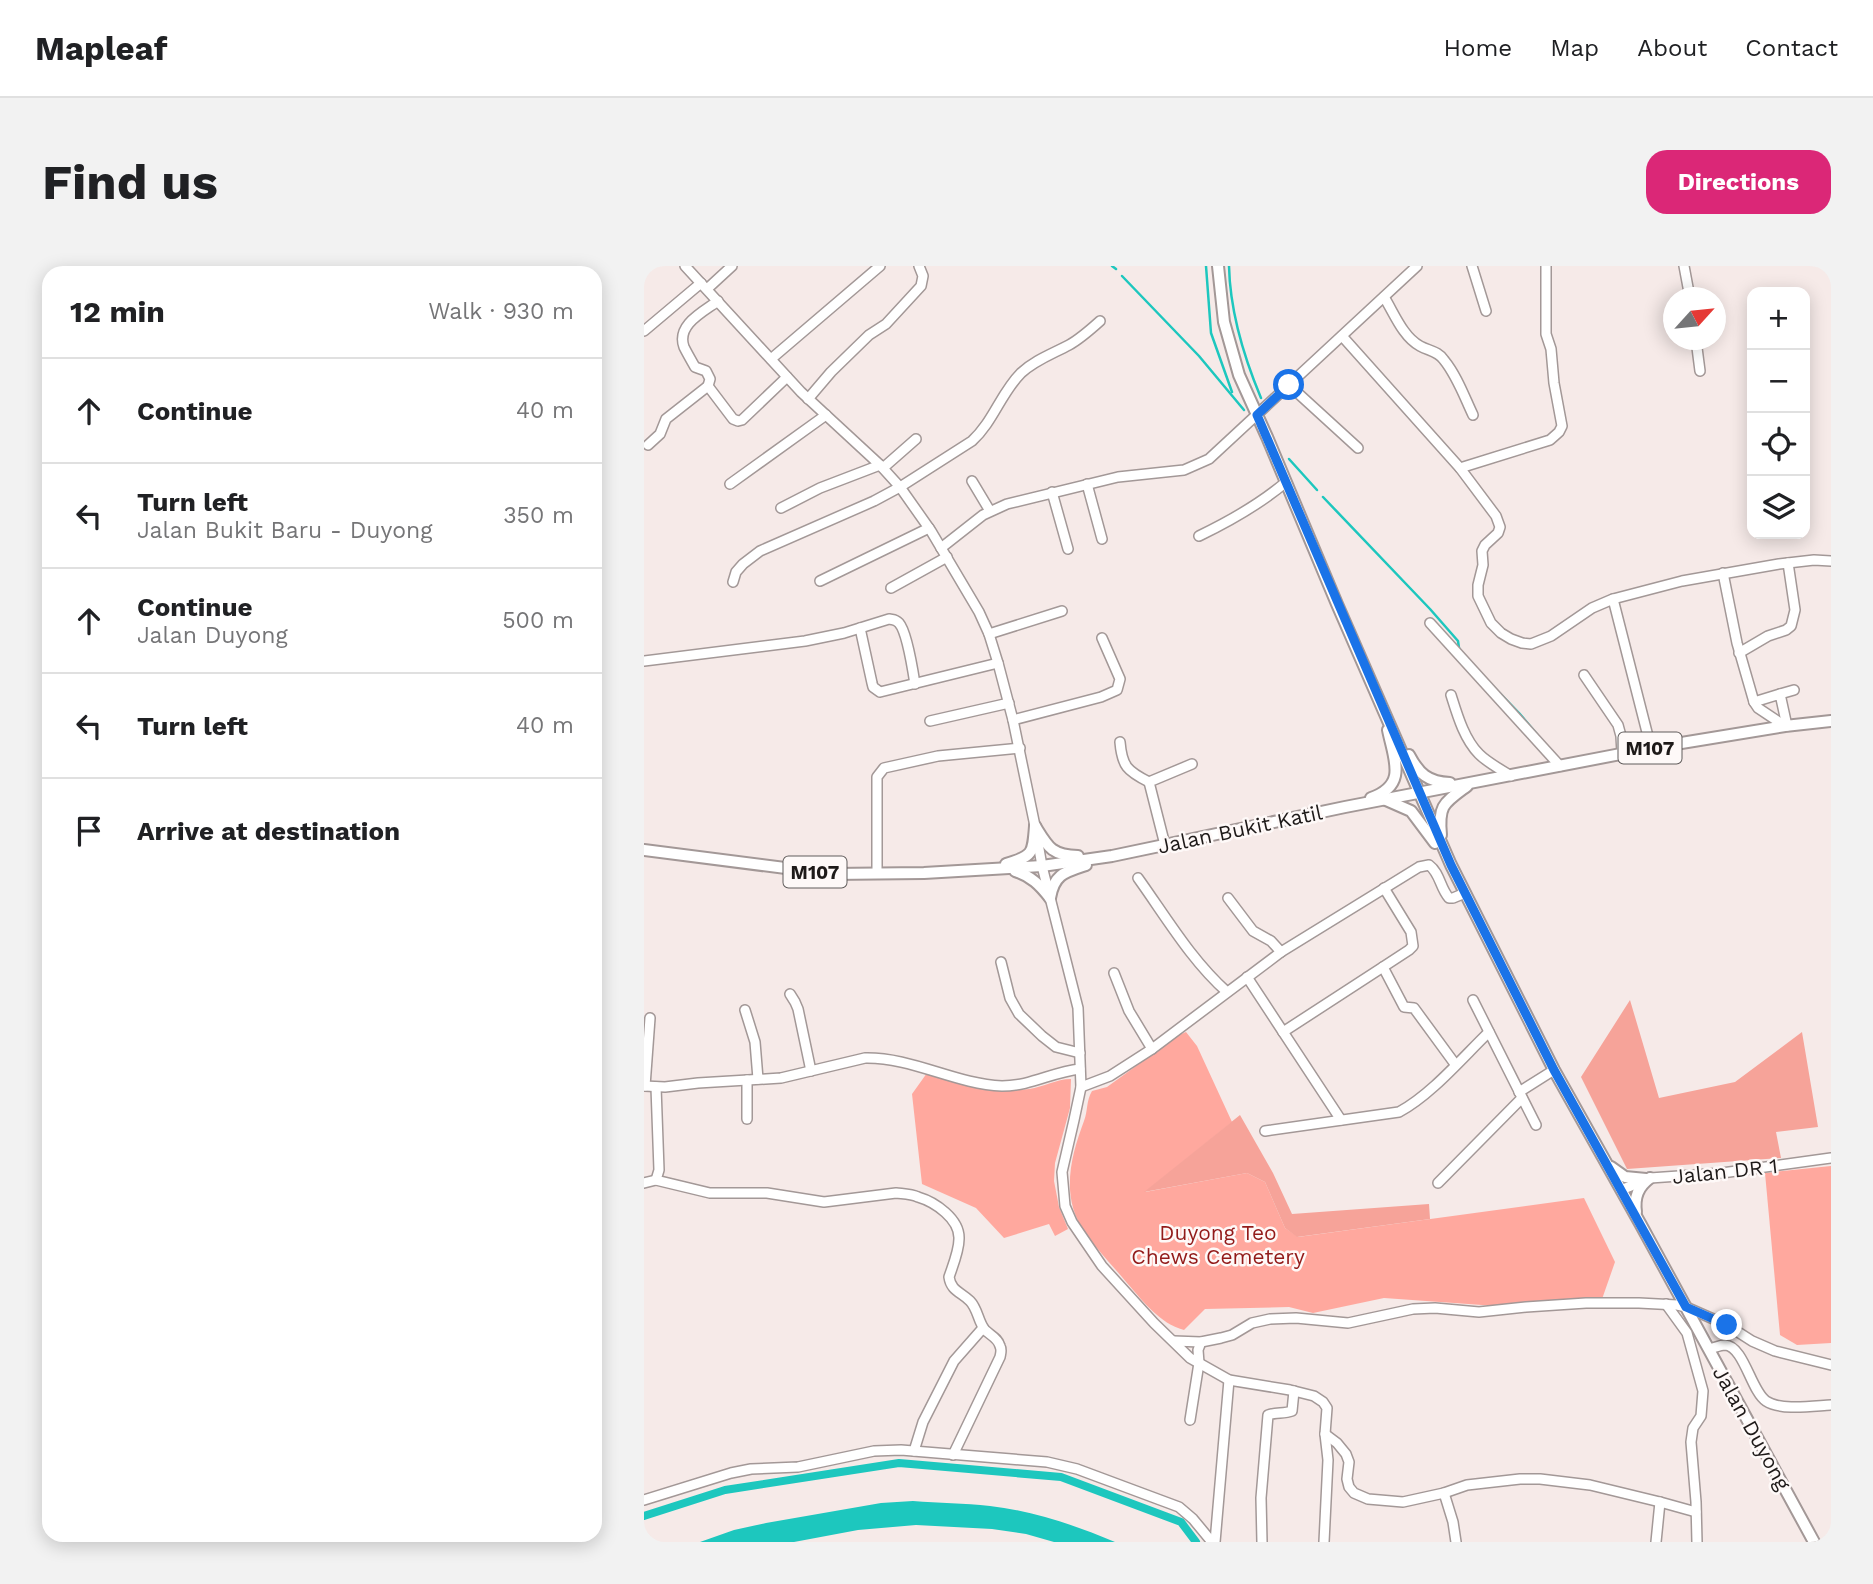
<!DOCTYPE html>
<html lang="en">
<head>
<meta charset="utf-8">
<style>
  body { margin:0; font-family:"Work Sans",sans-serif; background:#f2f2f2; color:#202124 }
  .controls { position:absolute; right:21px; top:21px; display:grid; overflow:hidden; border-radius:14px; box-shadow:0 4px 18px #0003 }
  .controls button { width:63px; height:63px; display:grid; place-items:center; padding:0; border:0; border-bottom:2px solid #e0e0e0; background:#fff; color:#202124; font:35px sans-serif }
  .compass { position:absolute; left:1019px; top:21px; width:63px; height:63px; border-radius:50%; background:#fff; box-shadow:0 4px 18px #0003; rotate:63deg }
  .stop { position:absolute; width:21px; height:21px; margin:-16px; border:5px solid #1a73e8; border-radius:50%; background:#fff }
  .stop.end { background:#1a73e8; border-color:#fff; box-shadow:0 2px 7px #0008 }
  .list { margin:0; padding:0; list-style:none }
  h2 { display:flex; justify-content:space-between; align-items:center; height:91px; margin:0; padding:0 28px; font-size:30px }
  h2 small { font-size:23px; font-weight:400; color:#757577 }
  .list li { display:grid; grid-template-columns:46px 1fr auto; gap:21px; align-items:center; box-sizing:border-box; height:105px; padding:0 28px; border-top:2px solid #e0e0e0 }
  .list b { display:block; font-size:26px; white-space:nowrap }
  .list p { margin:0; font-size:23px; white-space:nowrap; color:#757577 }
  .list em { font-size:23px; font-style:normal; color:#757577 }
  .icon { flex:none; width:38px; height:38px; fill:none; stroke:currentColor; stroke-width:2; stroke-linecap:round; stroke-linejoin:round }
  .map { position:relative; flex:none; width:1187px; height:1276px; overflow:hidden; border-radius:21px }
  header { display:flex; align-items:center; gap:42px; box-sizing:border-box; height:98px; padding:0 35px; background:#fff; border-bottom:2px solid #e0e0e0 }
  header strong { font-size:33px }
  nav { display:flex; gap:38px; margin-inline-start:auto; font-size:24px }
  .intro { display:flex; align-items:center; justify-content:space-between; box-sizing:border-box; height:168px; padding:0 42px }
  h1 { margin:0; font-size:49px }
  .button { padding:18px 32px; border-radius:21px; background:#db2777; color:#fff; font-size:24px; font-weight:700 }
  main { display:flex; gap:42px; padding:0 42px }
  aside { flex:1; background:#fff; border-radius:21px; box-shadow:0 4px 18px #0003 }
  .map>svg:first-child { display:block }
  .green { fill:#ffa89e }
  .forest { fill:#f6a399 }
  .water { fill:#1dc7be }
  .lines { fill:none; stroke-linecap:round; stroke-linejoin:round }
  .stream { stroke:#1dc7be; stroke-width:2.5 }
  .canal { stroke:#1dc7be; stroke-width:8 }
  .minor-casing { stroke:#a39897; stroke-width:12 }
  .major-casing { stroke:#a39897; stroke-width:14 }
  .minor { stroke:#fff; stroke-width:9 }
  .major { stroke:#fff; stroke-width:10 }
  .route { stroke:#1a73e8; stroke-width:9 }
  .labels { text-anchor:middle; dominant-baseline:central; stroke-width:5; stroke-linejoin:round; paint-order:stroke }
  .shield { fill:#fef9f8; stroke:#615d5c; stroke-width:2 }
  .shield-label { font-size:19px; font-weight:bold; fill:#1e1a19 }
  .street-label { font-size:21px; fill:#1e1a19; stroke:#fef9f8 }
  .park-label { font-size:21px; fill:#921a19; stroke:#fef9f8 }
</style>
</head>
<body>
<header>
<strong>Mapleaf</strong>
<nav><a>Home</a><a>Map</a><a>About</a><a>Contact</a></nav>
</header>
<div class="intro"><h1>Find us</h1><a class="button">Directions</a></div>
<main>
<aside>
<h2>12 min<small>Walk · 930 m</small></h2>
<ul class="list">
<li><svg class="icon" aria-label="ahead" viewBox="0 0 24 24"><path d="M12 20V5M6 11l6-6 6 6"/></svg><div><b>Continue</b></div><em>40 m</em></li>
<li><svg class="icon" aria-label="left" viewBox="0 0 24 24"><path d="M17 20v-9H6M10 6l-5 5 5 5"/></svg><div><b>Turn left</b><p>Jalan Bukit Baru - Duyong</p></div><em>350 m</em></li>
<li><svg class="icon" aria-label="ahead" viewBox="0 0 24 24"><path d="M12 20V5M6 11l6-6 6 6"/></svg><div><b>Continue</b><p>Jalan Duyong</p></div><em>500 m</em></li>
<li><svg class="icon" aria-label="left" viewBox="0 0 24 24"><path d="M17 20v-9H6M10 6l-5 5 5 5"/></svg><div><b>Turn left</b></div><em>40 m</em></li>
<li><svg class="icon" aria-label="arrive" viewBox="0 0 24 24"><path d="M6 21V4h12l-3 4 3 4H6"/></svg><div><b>Arrive at destination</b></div></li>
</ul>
</aside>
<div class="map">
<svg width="1187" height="1276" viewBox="0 0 1187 1276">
  <rect width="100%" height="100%" fill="#f6eae8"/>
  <g class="green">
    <path d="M542,766L553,780L588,856L501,926L603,907L621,916L641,962L654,971L940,932L971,996L957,1036L852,1040L740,1032L669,1047L645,1041L561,1043L540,1064C515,1057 500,1036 483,1017C470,1001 454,985 442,968C416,933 426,892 440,855C444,845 442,835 448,825L463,821L535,769Z"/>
    <path d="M283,807C317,818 349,828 385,823C400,821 412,813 427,813L426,842L411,897L410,915L415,941L424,963L411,970L405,958L360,972L332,942L278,918L268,828Z"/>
    <path d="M1187,900V1077L1153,1079L1136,1069L1121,907Z"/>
  </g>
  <g class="forest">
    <path d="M986,734L1015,832L1091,816L1158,766L1174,861L1132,866L1137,892L983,903L937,811Z"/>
    <path d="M596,849L629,907L648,948L785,938L786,953L653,971L641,962L621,916L603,907L500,926Z"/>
  </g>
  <path class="water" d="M269,1235C295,1237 320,1237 346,1240C389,1245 431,1259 471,1276H410L382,1268L348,1263L272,1259L214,1264L150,1276H56L90,1264L122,1257L237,1237Z"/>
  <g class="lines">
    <g class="stream">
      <path d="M468,0L472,3"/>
      <path d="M562,0L567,67L588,126"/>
      <path d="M585,0C586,46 599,89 617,132"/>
      <path d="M478,10L555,90L600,144"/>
      <path d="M645,193L673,224"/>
      <path d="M679,231L786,343L814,375L815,382"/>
      <path d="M845,416L875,447L897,473"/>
    </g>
    <path class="canal" d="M0,1250L81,1224L255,1197L417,1211L537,1256L552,1276"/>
    <g class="minor-casing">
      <g id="minor">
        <path d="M41,0L157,126L236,199L256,221L287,265L335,346L345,368L354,397L369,454L391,560L398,600L434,742L437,821L430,854L418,906L421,940L428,956L458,1000L510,1057L546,1092L585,1114L646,1124L670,1130L679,1136L683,1142L681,1168L684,1194L680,1276"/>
        <path d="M828,0L842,45"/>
        <path d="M1040,0L1046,32"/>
        <path d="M63,23L88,0"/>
        <path d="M740,31C750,47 759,71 776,80C785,85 794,85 800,94C813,110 820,130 829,149"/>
        <path d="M74,35C59,46 32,59 40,81C43,87 47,94 51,101L62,105L66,113L64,120L89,153L94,155L98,154L143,111"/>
        <path d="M0,65L57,17"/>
        <path d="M698,70L816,202L852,250L856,261L854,267L841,279L838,285L839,299L834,319V330L847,357L857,367L867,373L878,377L887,378L907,370L948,342L969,333L1038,315L1135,298L1170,294L1187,295"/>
        <path d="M1052,74L1056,105"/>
        <path d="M127,93L236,0"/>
        <path d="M645,119L714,182"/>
        <path d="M164,133L187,106L225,69L242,58L277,20L279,10L275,0"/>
        <path d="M4,179L16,168L22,153L64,120"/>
        <path d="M239,202L272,173"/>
        <path d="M816,202L906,174L915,166L918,160L910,117L907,83L902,68V0"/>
        <path d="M328,215L346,245"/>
        <path d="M86,218L182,149"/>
        <path d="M443,218L458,273"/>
        <path d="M408,226L424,283"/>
        <path d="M137,242L176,222L236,199"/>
        <path d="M555,270C586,255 615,239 642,216"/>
        <path d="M297,282L339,249L363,238L474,211L540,204L565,193L773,0"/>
        <path d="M1079,307L1093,377L1110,436L1114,442L1141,460"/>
        <path d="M176,315L285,262"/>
        <path d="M89,316L92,306L99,298L116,285L230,235L256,221L328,175C349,156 357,127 377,107C391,94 408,88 425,79C436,73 446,64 456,55"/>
        <path d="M247,322L303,291"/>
        <path d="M969,333L1007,482"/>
        <path d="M786,357L916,500"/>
        <path d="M216,362L228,417L229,421L236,426L354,397"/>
        <path d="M345,368L418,345"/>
        <path d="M1095,387L1124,370L1142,364L1147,360L1151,344L1144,297"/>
        <path d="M0,395L161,375L200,367L245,353C250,354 251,353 255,357C263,366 269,405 271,418"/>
        <path d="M940,409L974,459L977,470L978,488"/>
        <path d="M1136,428L1150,424"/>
        <path d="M807,429C813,448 820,473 835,488C844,497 856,503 867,510"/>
        <path d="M1110,436L1136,428L1143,460"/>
        <path d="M369,454L457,431L473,424L476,413L458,372"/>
        <path d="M286,455L365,437"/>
        <path d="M476,476C478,500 483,505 505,516"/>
        <path d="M521,579L505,516L548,498"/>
        <path d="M233,607V511L240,502L294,490L376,482"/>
        <path d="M494,612C522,651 547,694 583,726"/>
        <path d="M584,632L609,665L627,675L637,686"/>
        <path d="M357,696L366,732L375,748L398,770L412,781L436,787"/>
        <path d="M739,701L760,741L770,742L811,798"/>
        <path d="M470,707L485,745L508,783"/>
        <path d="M603,711L697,854"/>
        <path d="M146,728L151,736L154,743L167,805"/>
        <path d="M829,734L892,859"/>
        <path d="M101,744L111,776L114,813"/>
        <path d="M639,766L739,701L765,684L769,680L767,666L740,622"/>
        <path d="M103,814V853"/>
        <path d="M0,820L21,821L54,817L137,812L221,792C268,791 311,818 358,820C387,820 408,806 436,803"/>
        <path d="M1,820L6,752"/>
        <path d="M12,821L15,904L12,914L66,927H123L180,936L252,927C260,928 267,928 274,931C291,936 316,953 315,973C315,985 309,999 305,1011C307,1025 317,1026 326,1035C334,1043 334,1056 341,1064C346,1069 354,1072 356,1080C358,1084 357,1086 356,1091L309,1189"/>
        <path d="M437,821L466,810L508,783L637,686L775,601L785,599C796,607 796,622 805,632H809L821,627"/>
        <path d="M875,826L910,804"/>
        <path d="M621,865L755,846C787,829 819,791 845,766"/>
        <path d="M0,917L12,914"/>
        <path d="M794,917L878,832"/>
        <path d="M977,924L1006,912L1078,907L1187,892"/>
        <path d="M1022,1038L1043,1067L1059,1125L1057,1150L1049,1162L1047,1176L1052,1236L1053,1276"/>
        <path d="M530,1075L557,1076L577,1072L588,1069L608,1057L626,1053L652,1052L704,1057L769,1043L791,1042L835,1046L882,1041L942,1037H995L1033,1039L1042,1041L1083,1059L1108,1075L1131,1085L1187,1099"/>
        <path d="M1065,1083C1070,1082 1076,1079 1081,1079C1100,1080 1107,1125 1122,1135C1137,1145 1169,1140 1187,1139"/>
        <path d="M546,1154L555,1097L554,1084L557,1076"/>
        <path d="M681,1168L693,1177L702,1188L705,1196L703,1213L705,1221L710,1227L724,1233L759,1236L800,1227L823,1219L876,1213H896L946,1219L1016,1236L1052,1246"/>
        <path d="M270,1185L279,1156L310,1095L339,1062"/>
        <path d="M800,1227L809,1256L812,1276"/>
        <path d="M0,1234L87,1207L107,1203L154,1201L230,1185L257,1184L403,1196L433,1203L535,1241L549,1253L568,1276"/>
        <path d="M571,1276L585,1114"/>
        <path d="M618,1276L617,1232L624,1149C632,1146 640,1148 648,1145L650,1125"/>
        <path d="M1012,1276L1016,1236"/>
      </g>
    </g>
    <g class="major-casing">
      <g id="major">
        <path d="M574,0L580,56L595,109L623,171L693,338L807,599L910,804L997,959L1170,1276"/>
        <path d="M765,489C775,508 784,516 806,517"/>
        <path d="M727,532C764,519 750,494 744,464"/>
        <path d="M742,534L767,545L791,577"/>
        <path d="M391,560C404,581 407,589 434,590"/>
        <path d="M797,569C794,539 800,537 823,520"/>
        <path d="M0,584L188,608L280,607L398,600L468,590L701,541L1013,481L1141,460L1187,455"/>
        <path d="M362,598C389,590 389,588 391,560"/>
        <path d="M371,605C387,610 396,619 406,632"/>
        <path d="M406,632C410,608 421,606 442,599"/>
        <path d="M967,901L981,911L1002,913"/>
        <path d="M992,946C990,931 994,921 1006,912"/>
      </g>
    </g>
    <use href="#minor" class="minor"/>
    <use href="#major" class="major"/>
  </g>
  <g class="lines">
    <path class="route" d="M645,119L613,149L807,599L910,804L1042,1041L1083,1059"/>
  </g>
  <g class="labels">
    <g class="shield">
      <rect x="974.5" y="466.5" width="63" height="31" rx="5"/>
      <rect x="139.5" y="590.5" width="63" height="31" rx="5"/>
    </g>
    <g class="shield-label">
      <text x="1006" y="482">M107</text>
      <text x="171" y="606">M107</text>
    </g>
    <g class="street-label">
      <text transform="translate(596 563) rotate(-12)">Jalan Bukit Katil</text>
      <text transform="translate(1081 905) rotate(-6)">Jalan DR 1</text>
      <text transform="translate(1108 1162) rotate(61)">Jalan Duyong</text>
    </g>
    <g class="park-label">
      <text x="574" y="966">Duyong Teo<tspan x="574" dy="24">Chews Cemetery</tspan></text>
    </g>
  </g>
</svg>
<div class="controls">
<button>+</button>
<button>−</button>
<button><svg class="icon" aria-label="locate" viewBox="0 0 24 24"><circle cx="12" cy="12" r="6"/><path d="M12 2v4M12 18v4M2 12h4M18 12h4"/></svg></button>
<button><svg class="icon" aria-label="layers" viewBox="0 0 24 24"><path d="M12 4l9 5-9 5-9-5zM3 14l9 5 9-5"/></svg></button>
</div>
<svg class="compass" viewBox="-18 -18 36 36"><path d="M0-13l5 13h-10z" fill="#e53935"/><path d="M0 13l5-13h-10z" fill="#757577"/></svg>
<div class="stop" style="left:645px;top:119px"></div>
<div class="stop end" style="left:1083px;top:1059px"></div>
</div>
</main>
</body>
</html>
